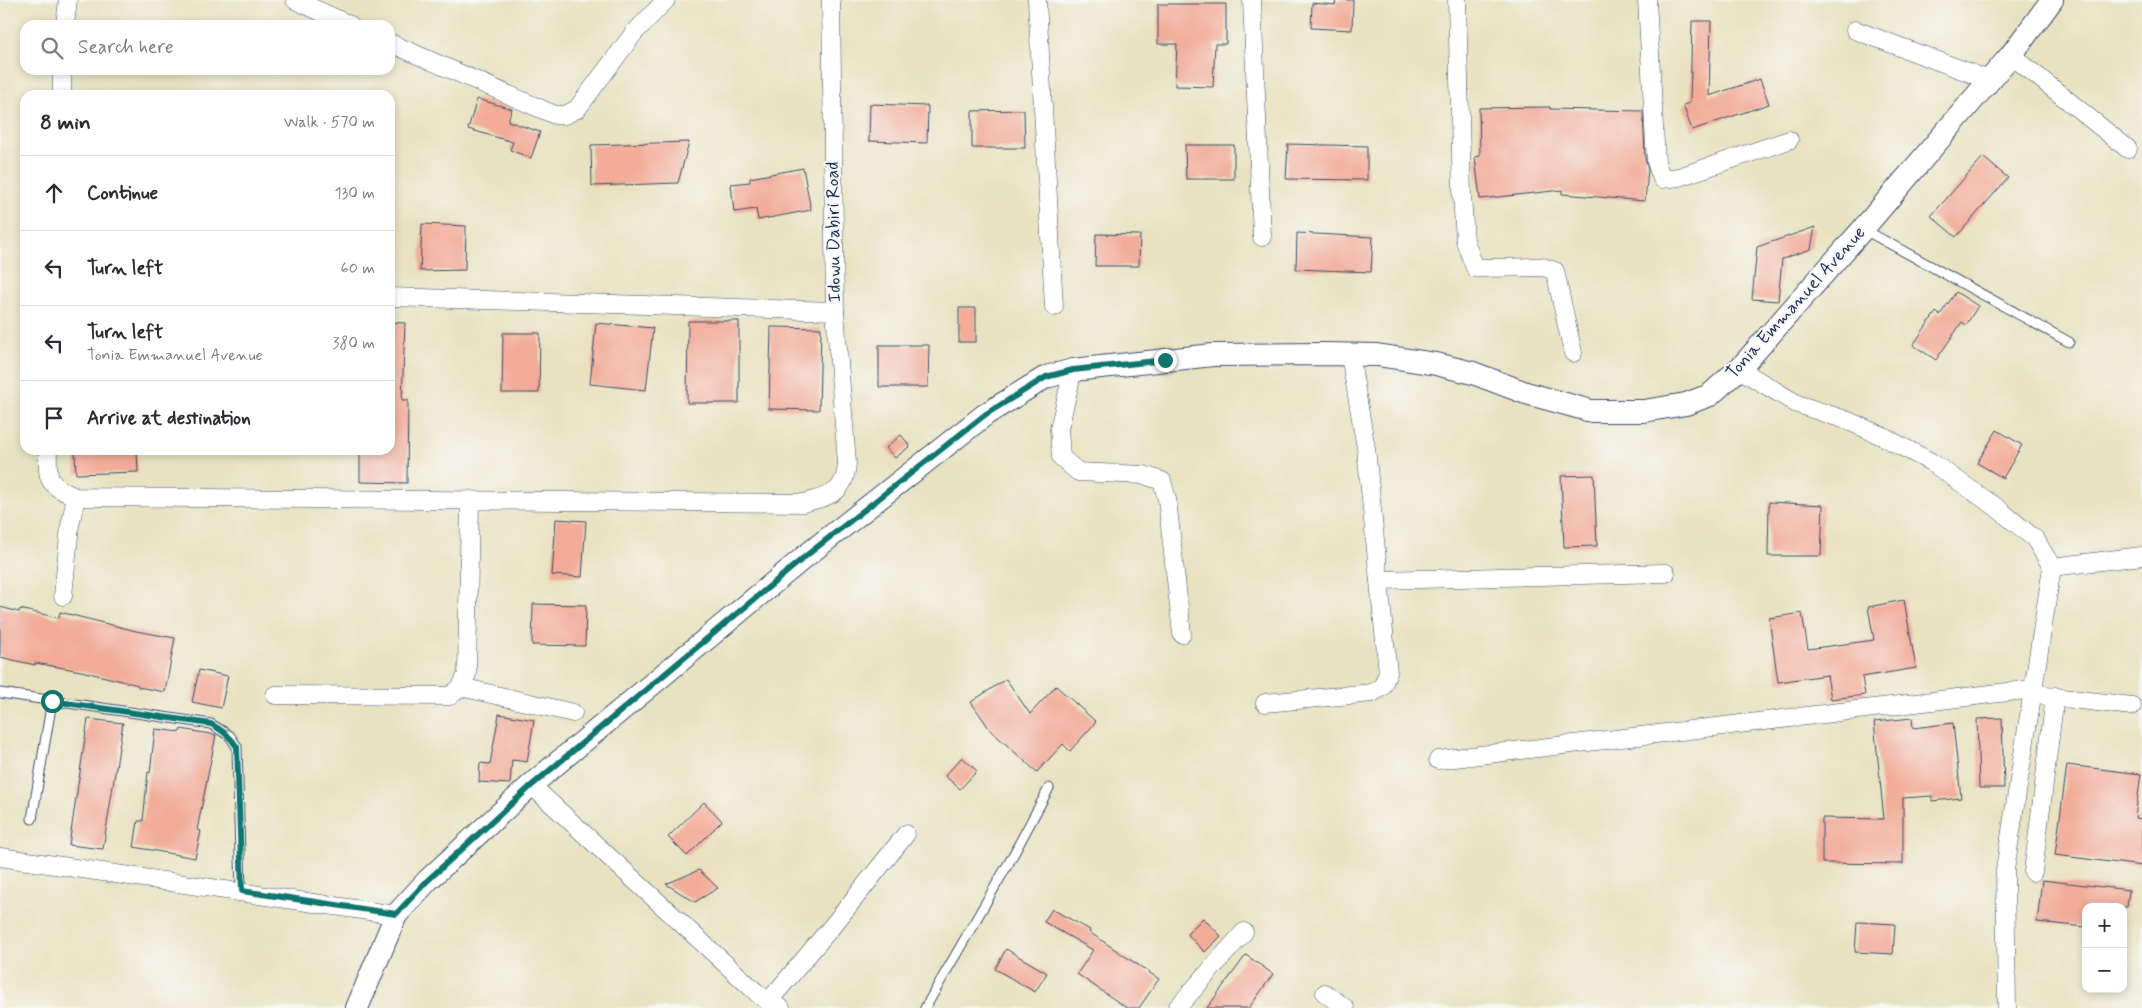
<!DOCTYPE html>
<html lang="en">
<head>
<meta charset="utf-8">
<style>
  body { margin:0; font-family:Mynerve,sans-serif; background:#f7f7f7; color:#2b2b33 }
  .controls { position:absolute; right:15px; bottom:15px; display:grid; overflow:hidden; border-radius:10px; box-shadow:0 2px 8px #0003 }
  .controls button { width:45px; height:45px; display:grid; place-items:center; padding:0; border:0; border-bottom:1px solid #e1e1e2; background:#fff; color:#2b2b33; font:25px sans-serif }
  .stop { position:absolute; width:15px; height:15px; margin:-11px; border:4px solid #0f766e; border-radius:50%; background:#fff }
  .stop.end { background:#0f766e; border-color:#fff; box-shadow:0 1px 5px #0008 }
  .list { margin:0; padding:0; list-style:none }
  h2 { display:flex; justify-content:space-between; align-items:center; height:65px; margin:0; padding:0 20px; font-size:21px }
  h2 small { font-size:16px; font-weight:400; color:#7c7c81 }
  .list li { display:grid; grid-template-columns:32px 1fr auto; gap:15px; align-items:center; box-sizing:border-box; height:75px; padding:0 20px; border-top:1px solid #e1e1e2 }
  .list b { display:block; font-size:19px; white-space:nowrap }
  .list p { margin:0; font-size:16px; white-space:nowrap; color:#7c7c81 }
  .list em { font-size:16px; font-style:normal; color:#7c7c81 }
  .icon { flex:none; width:28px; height:28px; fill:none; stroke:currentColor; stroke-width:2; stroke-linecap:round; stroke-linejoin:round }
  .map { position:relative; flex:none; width:2142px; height:1008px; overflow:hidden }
  .search { position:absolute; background:#fff; box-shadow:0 2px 8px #0003; left:20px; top:20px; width:375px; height:55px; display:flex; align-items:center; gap:12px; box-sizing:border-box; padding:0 18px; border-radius:15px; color:#7c7c81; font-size:19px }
  .panel { position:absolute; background:#fff; box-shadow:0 2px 8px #0003; left:20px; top:90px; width:375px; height:365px; border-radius:15px }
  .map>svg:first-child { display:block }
  .building { fill:#f2ac98 }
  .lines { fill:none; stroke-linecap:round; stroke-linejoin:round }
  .service-casing { stroke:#3a4a6d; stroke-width:11 }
  .minor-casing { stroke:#3a4a6d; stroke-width:19 }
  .tertiary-casing { stroke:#3a4a6d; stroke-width:24 }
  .service { stroke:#fff; stroke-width:9 }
  .minor { stroke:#fff; stroke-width:18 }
  .tertiary { stroke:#fff; stroke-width:22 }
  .route { stroke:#0f766e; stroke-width:6 }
  .labels { text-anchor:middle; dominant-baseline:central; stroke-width:4; stroke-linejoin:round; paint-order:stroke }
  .street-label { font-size:18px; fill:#1b2f5e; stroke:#f6f6f2 }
</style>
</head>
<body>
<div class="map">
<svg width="2142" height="1008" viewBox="0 0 2142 1008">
  <rect width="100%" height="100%" fill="#f6f6f2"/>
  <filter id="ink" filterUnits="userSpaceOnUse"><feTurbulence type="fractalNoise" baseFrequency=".02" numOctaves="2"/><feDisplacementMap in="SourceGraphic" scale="10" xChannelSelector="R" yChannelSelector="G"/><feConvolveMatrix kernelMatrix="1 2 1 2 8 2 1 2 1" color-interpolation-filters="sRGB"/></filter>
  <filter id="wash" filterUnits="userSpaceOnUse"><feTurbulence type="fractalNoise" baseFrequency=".0096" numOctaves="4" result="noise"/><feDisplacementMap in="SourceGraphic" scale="20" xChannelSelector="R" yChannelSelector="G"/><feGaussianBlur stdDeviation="1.12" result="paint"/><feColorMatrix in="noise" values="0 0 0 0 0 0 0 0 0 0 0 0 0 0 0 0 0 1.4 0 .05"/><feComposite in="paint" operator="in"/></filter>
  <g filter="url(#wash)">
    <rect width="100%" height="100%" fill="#e9e2c0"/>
    <g id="blocks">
      <g class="building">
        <path d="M1336,0H1353L1352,30L1311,28L1312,3L1335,5Z"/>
        <path d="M1158,4H1226V44H1215L1213,87L1175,86L1177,44H1158Z"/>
        <path d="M1692,21H1711L1709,96L1760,79L1769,104L1692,130L1683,105L1690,103Z"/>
        <path d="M477,99L512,109L508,121L540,132L531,158L510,150L513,142L468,129Z"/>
        <path d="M870,104L928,106L927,143L869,141Z"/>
        <path d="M1550,107V109L1643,111L1645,158L1648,170L1645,201L1562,194V190L1480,199L1475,157L1480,156L1479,108Z"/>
        <path d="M1024,110L1025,148H972V111Z"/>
        <path d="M689,142L678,183L592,186L591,145Z"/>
        <path d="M1288,144L1367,146V180L1286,179Z"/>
        <path d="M1185,145H1234V179H1186Z"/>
        <path d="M1983,157L2008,178L1956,237L1931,216Z"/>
        <path d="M803,168L811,210L758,220L756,209L734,212L731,184L750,182V178Z"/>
        <path d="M422,224L466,226L465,270L420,271Z"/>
        <path d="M1815,227L1811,249L1782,259L1778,301L1752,299L1757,247Z"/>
        <path d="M1297,233L1373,237L1371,272L1296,269Z"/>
        <path d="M1096,234L1140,235L1139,266H1095Z"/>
        <path d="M1956,292L1978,306L1966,325L1962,322L1936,360L1913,345L1936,312L1940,315Z"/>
        <rect x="959" y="308" width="17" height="34"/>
        <path d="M688,321H739V403H687Z"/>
        <path d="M390,322L405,323L402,400H408L407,483L360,482V450H390Z"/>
        <path d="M596,323L653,328L646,390L590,384Z"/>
        <path d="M771,327L821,328L819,410L769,409Z"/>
        <path d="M503,333H540L539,393H502Z"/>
        <path d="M879,345H929L928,387H879Z"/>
        <path d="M1997,430L2022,445L2003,478L1977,463Z"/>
        <path d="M901,435L910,446L895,458L886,448Z"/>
        <path d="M75,450H137L138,472L76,474Z"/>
        <path d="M1594,475L1597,546L1564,547L1561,476Z"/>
        <path d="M1769,502L1823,505L1821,556H1768Z"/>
        <path d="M556,519L586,521L582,577L552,575Z"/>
        <path d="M1904,600L1916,668L1862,677L1865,695L1831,699L1827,675L1778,682L1769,618L1802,613L1808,649L1874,640L1868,607Z"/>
        <path d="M533,604L586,605L585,646L532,645Z"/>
        <path d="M0,607L19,612L20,609L59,618L60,612L136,631L175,638L165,692L138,687V685L81,671L35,663V665L0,657Z"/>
        <path d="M199,670L228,676L221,708L192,702Z"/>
        <path d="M1006,679L1030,714L1056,686L1096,722L1070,751L1063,744L1037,772L991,731L971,702Z"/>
        <path d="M499,714L534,720L527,762L512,760L510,784L479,782L480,763L490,764Z"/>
        <path d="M1912,718L1913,728L1953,723L1961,798L1932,801V796L1903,798V864L1822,863V818L1884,819L1874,722Z"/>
        <path d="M2002,718L2004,788H1979L1977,719Z"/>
        <path d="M88,719L123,723L103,849L69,845Z"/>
        <path d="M155,729L180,732L181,729L216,735L197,830L201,831L195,858L134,847L138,821H143L148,772L150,773Z"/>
        <path d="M962,757L977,771L960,789L945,776Z"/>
        <path d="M2067,765L2141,774L2135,818L2142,819V866L2055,855Z"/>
        <path d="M704,802L722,821L687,856L668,837Z"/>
        <path d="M699,870L718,888L695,902L666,884Z"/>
        <path d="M2042,880L2129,890L2127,907H2086V927L2037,922Z"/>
        <path d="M1052,909L1090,930L1089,932L1159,979L1139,1008H1127L1077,974L1093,950L1044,922Z"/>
        <path d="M1203,918L1221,936L1205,952L1187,934Z"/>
        <path d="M1857,922L1895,924L1893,954L1855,952Z"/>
        <path d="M1006,949L1047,973L1035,992L995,969Z"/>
        <path d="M1246,955L1273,974L1249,1008H1207Z"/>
      </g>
    </g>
  </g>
  <g filter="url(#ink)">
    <use href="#blocks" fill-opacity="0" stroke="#3a4a6d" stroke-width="1"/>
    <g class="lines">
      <g class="service-casing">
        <g id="service">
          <path d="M1863,229L2069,342"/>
          <path d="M0,693L211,724L230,736L237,747L241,891"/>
          <path d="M32,819L52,701"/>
          <path d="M925,1008L1011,859L1049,788"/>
        </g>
      </g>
      <g class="minor-casing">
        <g id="minor">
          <path d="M295,0L350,25"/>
          <path d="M1037,0L1054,307"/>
          <path d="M1252,0L1262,237"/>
          <path d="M1457,0L1462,195L1465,241L1475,268L1543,267L1555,271L1573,353"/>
          <path d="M1647,0L1656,162L1662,179L1679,177L1789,140"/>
          <path d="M65,25L68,0"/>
          <path d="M1855,30L1989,80"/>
          <path d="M390,43L555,115H565L577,109L634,33L666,0"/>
          <path d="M2011,55L2128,149"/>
          <path d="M62,95V70"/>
          <path d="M390,297L835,311"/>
          <path d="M1739,369L1797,404L1846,420L1882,436L1931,462L1996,507L2035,539L2052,567L2005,870L2007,1008"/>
          <path d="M1073,370L1059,429L1061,457L1078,472L1144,475L1162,481L1167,499L1182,634"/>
          <path d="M48,450C47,480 47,485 76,497L803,503C830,496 845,494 847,463L835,311L831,0"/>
          <path d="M2052,567L2142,556"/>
          <path d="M1379,580L1666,573"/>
          <path d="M63,596L70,526L76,497"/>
          <path d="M461,687L573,713"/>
          <path d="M275,695L450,696L461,687L467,674L470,500"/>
          <path d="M1265,703L1372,693L1382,687L1388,673L1366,448L1350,355"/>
          <path d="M1438,760L2033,689L2046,696L2132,706"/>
          <path d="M531,785L756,992L768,1002L781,1008"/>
          <path d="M0,857L396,915"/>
          <path d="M2033,872L2055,696"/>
          <path d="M1325,993L1345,1008"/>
          <path d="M768,1002L834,924L906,834"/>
          <path d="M1177,1008L1244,932"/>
        </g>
      </g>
      <g class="tertiary-casing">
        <path id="tertiary" d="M357,1008L396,915L428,880L531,785L807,555L986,414L1046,377L1073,370L1213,355L1322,354L1377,355L1436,364L1473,373L1526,393L1591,411H1644L1686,404L1710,395L1743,365L1863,229L2011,55L2052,0"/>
      </g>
      <use href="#service" class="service"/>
      <use href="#minor" class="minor"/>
      <use href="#tertiary" class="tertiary"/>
    </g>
  </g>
  <g class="lines" filter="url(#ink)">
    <path class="route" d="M52,701L211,724C223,731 230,736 237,747L242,891L396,914L428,880L531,786L807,555L986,414L1046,377L1073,370L1165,360"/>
  </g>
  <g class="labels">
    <g class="street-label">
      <text transform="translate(834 232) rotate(-91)">Idowu Dabiri Road</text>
      <text transform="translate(1796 303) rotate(-48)">Tonia Emmanuel Avenue</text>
    </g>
  </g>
</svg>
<div class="controls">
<button>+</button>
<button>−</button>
</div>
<div class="stop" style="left:52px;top:701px"></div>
<div class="stop end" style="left:1165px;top:360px"></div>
<div class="search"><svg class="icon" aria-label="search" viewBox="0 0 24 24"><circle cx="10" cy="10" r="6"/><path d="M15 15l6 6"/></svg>Search here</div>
<section class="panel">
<h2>8 min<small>Walk · 570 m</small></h2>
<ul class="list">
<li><svg class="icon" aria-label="ahead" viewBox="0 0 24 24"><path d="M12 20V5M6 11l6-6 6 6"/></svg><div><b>Continue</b></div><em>130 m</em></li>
<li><svg class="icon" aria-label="left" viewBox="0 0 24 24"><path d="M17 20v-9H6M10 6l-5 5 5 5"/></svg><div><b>Turn left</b></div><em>60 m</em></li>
<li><svg class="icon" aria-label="left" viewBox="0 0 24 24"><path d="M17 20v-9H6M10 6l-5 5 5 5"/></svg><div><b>Turn left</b><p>Tonia Emmanuel Avenue</p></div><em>380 m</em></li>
<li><svg class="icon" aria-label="arrive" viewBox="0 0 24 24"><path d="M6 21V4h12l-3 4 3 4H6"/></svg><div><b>Arrive at destination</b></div></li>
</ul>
</section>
</div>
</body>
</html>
